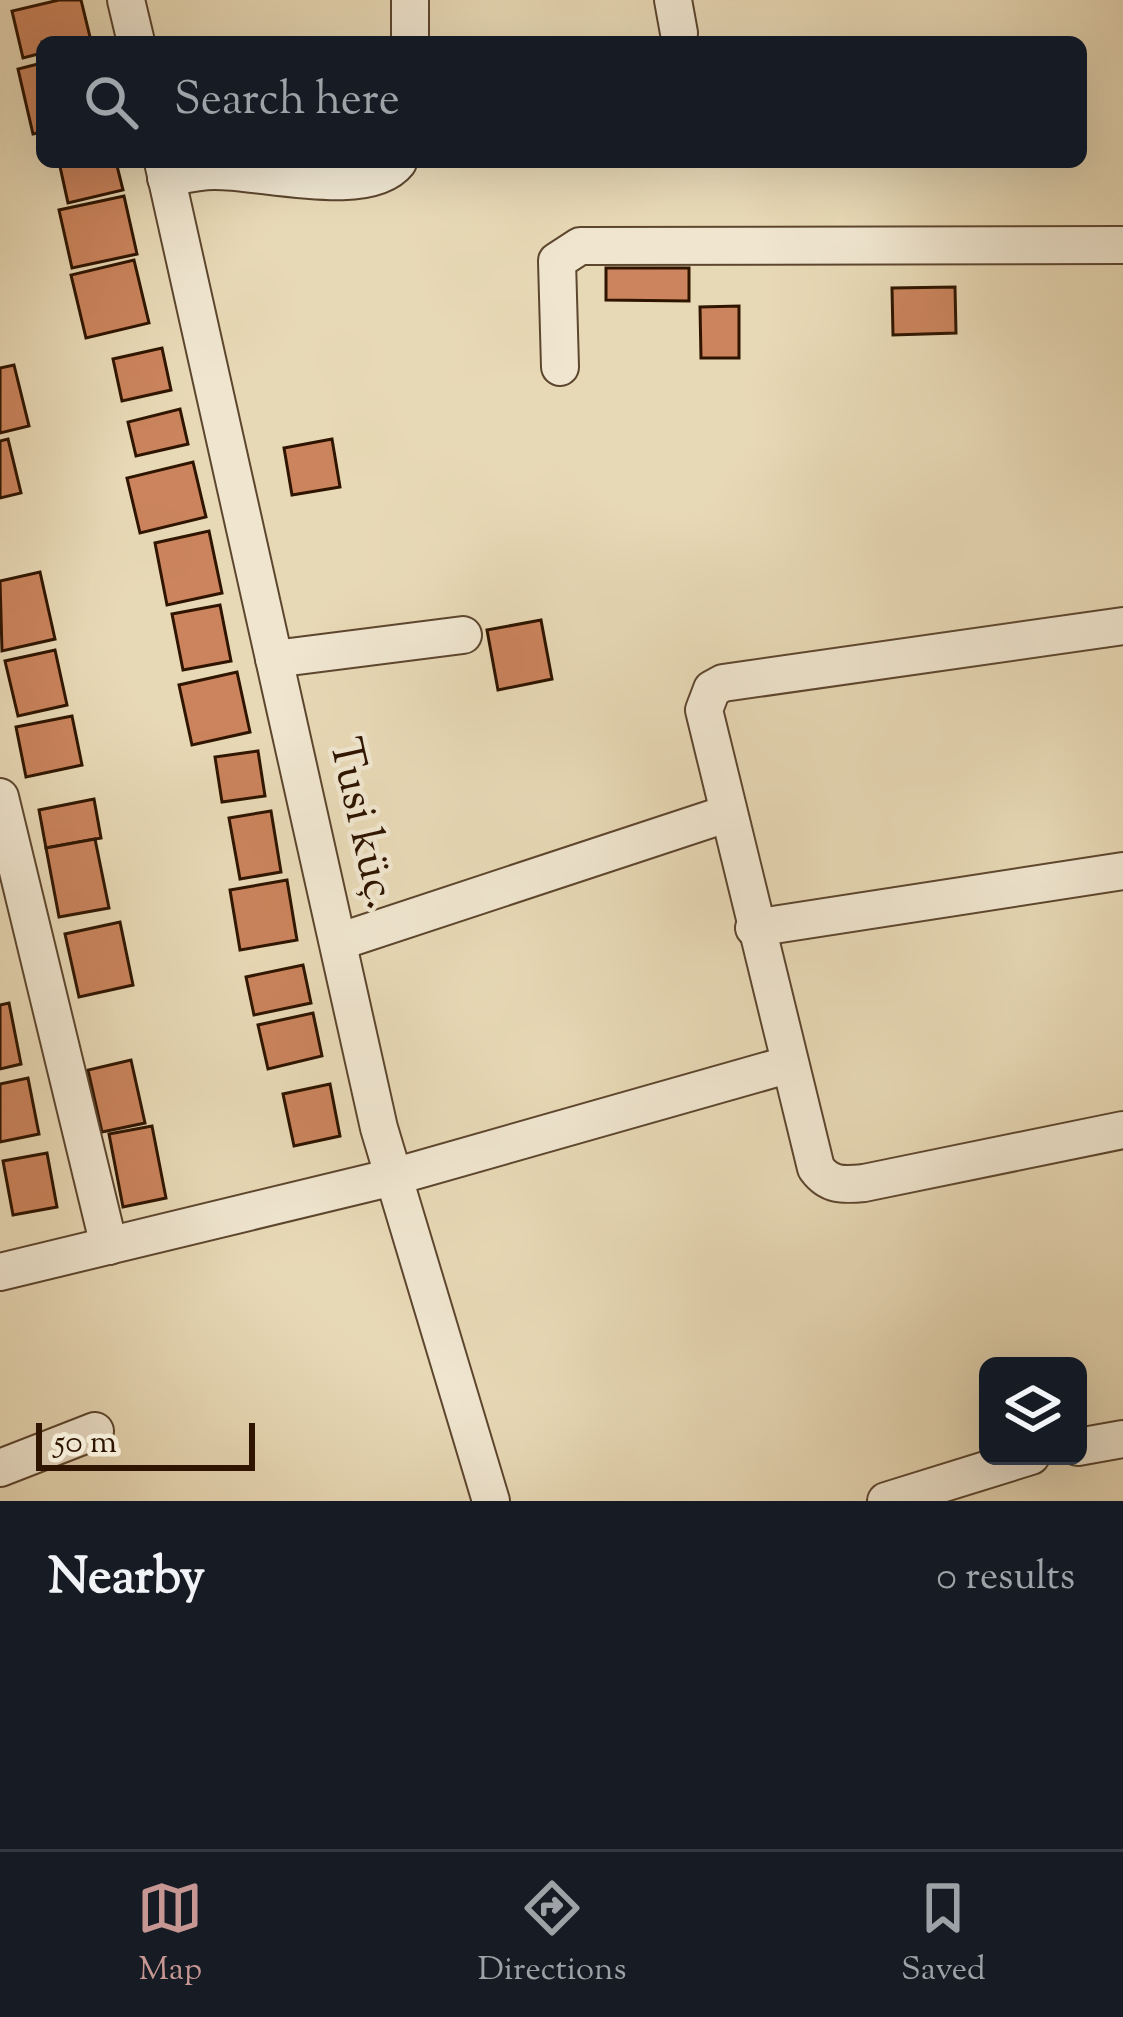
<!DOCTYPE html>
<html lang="en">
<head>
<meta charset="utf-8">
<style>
  body { margin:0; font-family:"Sorts Mill Goudy",serif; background:#20242c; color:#f1f3f6 }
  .controls { position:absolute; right:36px; bottom:36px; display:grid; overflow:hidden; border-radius:18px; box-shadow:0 12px 48px #0002 }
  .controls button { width:108px; height:108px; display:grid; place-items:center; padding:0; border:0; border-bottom:3px solid #363941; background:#171b24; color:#f1f3f6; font:60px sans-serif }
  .scale { position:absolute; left:36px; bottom:30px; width:219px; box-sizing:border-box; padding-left:12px; border:6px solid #2f1500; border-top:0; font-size:33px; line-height:42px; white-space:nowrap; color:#2f1500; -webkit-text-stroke:9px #f0e6d0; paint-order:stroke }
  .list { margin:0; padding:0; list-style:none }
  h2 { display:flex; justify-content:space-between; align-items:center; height:156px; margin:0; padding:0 48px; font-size:51px }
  h2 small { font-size:39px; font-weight:400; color:#9ea1a6 }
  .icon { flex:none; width:66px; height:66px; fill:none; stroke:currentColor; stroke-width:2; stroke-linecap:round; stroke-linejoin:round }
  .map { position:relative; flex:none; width:1123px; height:1501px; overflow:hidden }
  .search { position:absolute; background:#171b24; box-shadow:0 12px 48px #0002; left:36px; right:36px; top:36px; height:132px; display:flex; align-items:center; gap:30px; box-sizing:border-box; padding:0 42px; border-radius:18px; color:#9ea1a6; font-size:45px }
  .sheet { height:348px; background:#171b24 }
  nav { display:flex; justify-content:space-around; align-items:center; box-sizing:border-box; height:168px; border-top:3px solid #363941; background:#171b24; font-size:33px; color:#9ea1a6 }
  nav a { display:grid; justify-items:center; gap:6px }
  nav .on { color:#c59692 }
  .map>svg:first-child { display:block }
  .building { fill:#cb845d; stroke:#2f1500; stroke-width:3 }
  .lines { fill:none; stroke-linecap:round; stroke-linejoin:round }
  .minor-casing { stroke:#5d462e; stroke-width:40 }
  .minor { stroke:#f0e6d0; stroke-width:36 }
  .labels { text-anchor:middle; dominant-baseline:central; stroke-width:9; stroke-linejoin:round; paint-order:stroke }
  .street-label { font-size:45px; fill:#2f1500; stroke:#f0e6d0 }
</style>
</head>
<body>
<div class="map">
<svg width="1123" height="1501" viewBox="0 0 1123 1501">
  <rect width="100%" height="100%" fill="#e8d9b6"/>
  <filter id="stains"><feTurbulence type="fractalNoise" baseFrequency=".00167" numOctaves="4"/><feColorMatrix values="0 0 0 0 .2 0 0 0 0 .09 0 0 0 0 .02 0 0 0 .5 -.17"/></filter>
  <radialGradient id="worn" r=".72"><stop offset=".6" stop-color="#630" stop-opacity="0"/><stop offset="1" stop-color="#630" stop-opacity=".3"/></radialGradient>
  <g class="building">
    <path d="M59,0H81L91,41L42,42V53L23,58L12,11Z"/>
    <path d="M42,63V132L33,134L18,69Z"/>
    <path d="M59,162H116L123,190L68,203Z"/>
    <path d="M124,196L137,254L72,268L59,210Z"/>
    <path d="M134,260L149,323L86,338L71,275Z"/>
    <path d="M606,268H689V301L606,300Z"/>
    <path d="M955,287L956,333L893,335L892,288Z"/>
    <path d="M739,306V358H701L700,307Z"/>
    <path d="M162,348L171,390L122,401L113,359Z"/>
    <path d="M14,365L29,426L0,433V368Z"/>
    <path d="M180,409L188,444L136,456L128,422Z"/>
    <path d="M8,439L21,493L0,498V441Z"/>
    <path d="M332,439L340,487L292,495L284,448Z"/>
    <path d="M193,462L206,517L140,533L127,478Z"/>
    <path d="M209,531L222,593L167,605L155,543Z"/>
    <path d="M40,572L55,639L2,651L0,581Z"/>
    <path d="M220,605L231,661L183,670L172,614Z"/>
    <path d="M541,620L552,679L498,690L487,630Z"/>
    <path d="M55,650L67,705L18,716L5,661Z"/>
    <path d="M237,672L250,732L192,745L179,685Z"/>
    <path d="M72,716L82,765L26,777L16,727Z"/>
    <path d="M258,751L265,796L222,802L215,757Z"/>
    <path d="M94,799L101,838L46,848L39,810Z"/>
    <path d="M271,811L281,872L240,879L229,818Z"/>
    <path d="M95,839L109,908L59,917L46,848Z"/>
    <path d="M287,880L297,940L240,950L230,890Z"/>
    <path d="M120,922L133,985L79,997L65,934Z"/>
    <path d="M303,965L311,1003L254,1015L246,977Z"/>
    <path d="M9,1003L21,1064L0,1069V1005Z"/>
    <path d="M313,1013L322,1056L268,1069L258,1025Z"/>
    <path d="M131,1060L145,1123L102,1132L88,1070Z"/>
    <path d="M28,1078L39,1134L0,1142V1084Z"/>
    <path d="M330,1084L340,1136L294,1146L283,1094Z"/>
    <path d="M152,1126L166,1198L123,1207L109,1134Z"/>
    <path d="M47,1153L57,1207L13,1215L3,1161Z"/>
  </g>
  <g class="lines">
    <g class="minor-casing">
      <g id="minor">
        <path d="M126,0L136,42"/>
        <path d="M673,0L679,33"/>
        <path d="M410,42V0"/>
        <path d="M163,162L379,1128L491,1501"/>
        <path d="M166,178C182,175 198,171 214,171C260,170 368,200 398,162"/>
        <path d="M560,367L557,261L580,246L1123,245"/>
        <path d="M1123,626L723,683L712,689L704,710L816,1168C829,1186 843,1185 864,1183L1123,1130"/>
        <path d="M274,659L463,635"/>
        <path d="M0,797L109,1246"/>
        <path d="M754,928L1123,871"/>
        <path d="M338,942L726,814"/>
        <path d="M0,1272L393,1177L787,1065"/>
        <path d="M1078,1447L1123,1439"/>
        <path d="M0,1468L95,1431"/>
        <path d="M886,1501L1031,1456"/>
      </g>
    </g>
    <use href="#minor" class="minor"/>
  </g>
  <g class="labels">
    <g class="street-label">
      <text transform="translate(360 824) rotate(77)">Tusi küç.</text>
    </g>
  </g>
  <rect width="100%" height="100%" filter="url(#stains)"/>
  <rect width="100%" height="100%" fill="url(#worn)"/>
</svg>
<div class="controls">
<button><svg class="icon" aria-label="layers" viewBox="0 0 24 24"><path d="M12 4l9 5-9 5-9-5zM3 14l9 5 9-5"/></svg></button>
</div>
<div class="scale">50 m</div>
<div class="search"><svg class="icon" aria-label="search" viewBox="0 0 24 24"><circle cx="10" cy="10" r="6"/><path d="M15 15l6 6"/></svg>Search here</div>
</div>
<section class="sheet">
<h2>Nearby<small>0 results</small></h2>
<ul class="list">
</ul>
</section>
<nav>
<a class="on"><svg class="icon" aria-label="map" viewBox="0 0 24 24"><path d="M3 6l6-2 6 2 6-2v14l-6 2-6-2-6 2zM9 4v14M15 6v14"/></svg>Map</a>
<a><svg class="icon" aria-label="directions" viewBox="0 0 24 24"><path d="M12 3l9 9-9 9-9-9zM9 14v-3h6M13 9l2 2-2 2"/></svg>Directions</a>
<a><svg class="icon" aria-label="saved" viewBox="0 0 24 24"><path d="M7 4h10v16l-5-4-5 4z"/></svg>Saved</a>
</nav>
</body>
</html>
